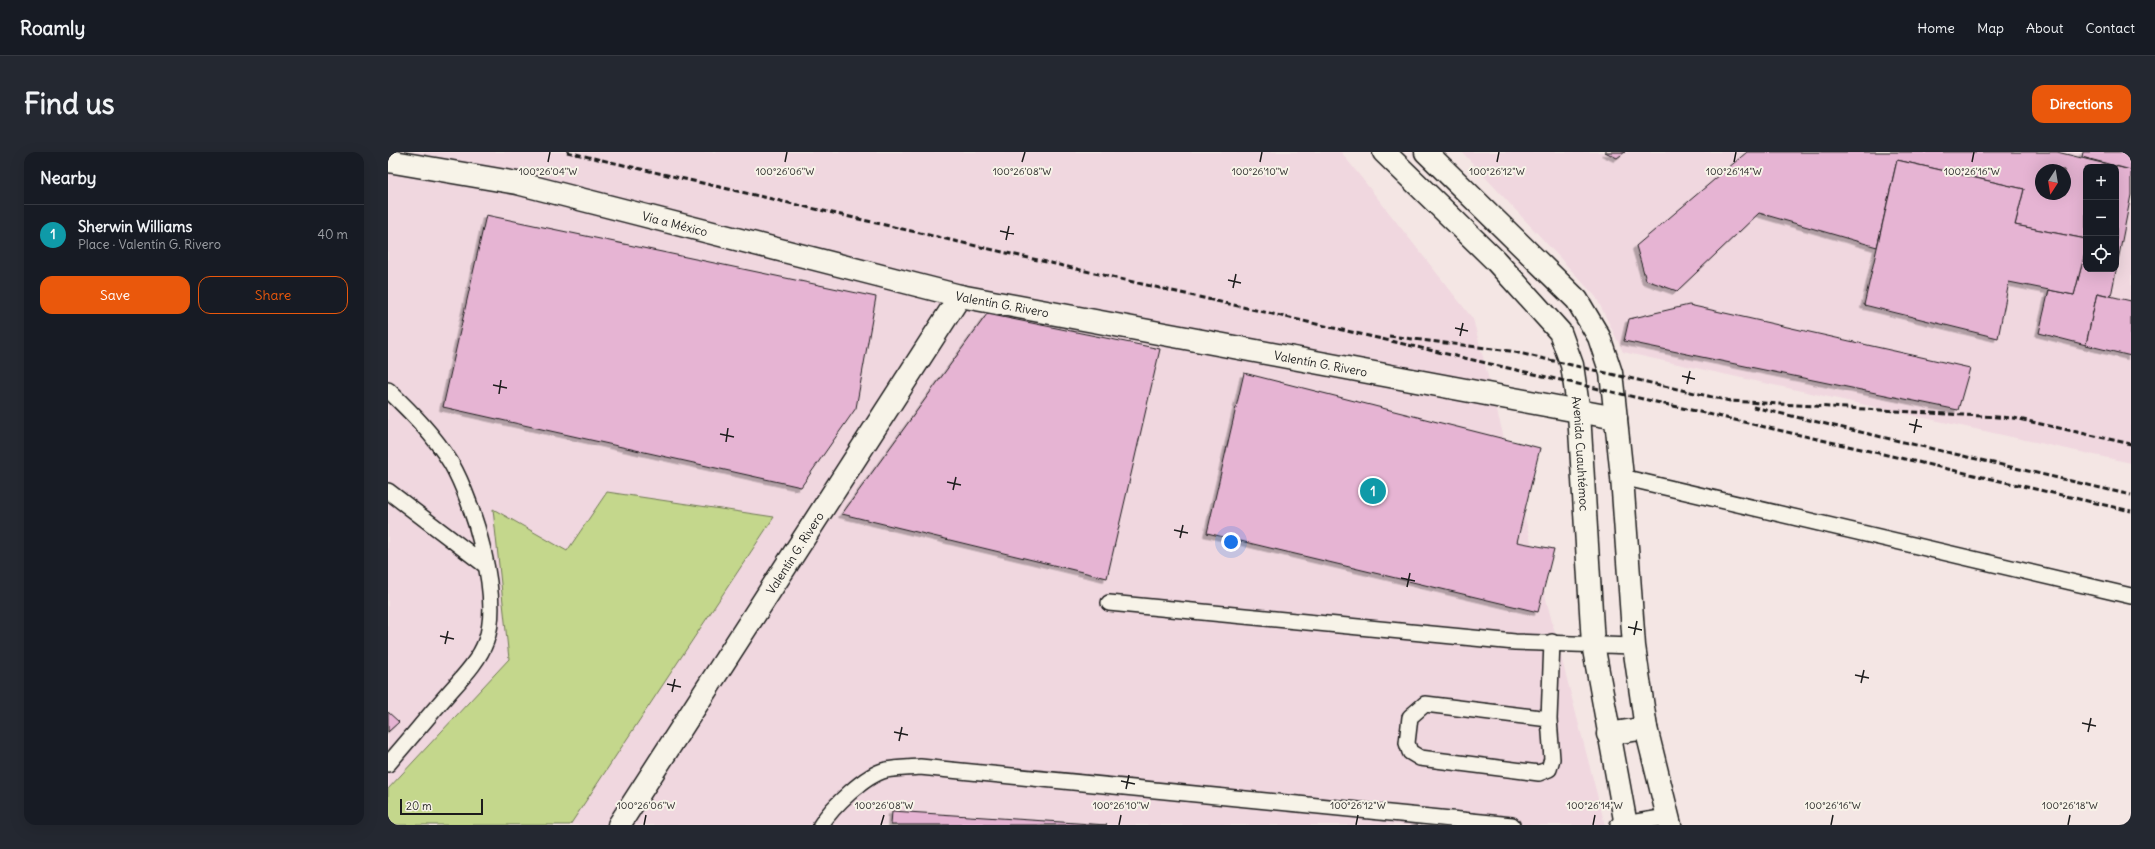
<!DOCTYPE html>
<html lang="en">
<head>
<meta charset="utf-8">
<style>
  body { margin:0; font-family:Delius,sans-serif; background:#242831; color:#f1f3f6 }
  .controls { position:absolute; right:12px; top:12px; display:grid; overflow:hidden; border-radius:8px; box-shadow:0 4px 16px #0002 }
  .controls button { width:36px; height:36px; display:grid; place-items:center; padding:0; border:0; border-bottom:1px solid #363941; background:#171b24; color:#f1f3f6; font:20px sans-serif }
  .compass { position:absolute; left:1647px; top:12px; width:36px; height:36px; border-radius:50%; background:#171b24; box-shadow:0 4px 16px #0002; rotate:192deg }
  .scale { position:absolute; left:12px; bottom:10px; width:83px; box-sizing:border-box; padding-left:4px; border:2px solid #1c1c1c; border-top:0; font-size:11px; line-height:14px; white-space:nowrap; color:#1c1c1c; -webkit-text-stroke:3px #f7f3e8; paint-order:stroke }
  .you { position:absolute; left:843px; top:390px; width:14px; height:14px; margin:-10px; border:3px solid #fff; border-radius:50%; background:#1a73e8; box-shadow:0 0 0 6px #1a73e833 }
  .badge { display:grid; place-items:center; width:26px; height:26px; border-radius:50%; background:#ea580c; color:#fff; font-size:13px; font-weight:700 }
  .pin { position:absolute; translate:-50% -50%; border:2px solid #fff; box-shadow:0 1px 4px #0006 }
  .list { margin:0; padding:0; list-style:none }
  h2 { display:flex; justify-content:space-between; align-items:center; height:52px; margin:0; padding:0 16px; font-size:17px }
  h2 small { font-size:13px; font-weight:400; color:#9ea1a6 }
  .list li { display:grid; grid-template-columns:26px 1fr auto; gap:12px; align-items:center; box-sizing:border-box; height:60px; padding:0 16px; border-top:1px solid #363941 }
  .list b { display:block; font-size:15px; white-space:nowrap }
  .list p { margin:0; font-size:13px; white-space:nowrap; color:#9ea1a6 }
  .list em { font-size:13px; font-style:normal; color:#9ea1a6 }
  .actions { display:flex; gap:8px; padding:12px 16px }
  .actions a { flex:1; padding:9px 0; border:1px solid #ea580c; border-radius:12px; text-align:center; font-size:14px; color:#ea580c }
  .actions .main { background:#ea580c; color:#fff }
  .icon { flex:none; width:22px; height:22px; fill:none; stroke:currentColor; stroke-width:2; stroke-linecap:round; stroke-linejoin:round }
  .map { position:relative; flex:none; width:1743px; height:673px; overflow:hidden; border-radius:12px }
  header { display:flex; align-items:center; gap:24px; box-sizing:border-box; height:56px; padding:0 20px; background:#171b24; border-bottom:1px solid #363941 }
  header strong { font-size:19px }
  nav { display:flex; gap:22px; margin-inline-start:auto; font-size:14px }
  .intro { display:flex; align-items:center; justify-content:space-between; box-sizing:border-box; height:96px; padding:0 24px }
  h1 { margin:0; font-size:28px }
  .button { padding:10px 18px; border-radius:12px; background:#ea580c; color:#fff; font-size:14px; font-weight:700 }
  main { display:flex; gap:24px; padding:0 24px }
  aside { flex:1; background:#171b24; border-radius:12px; box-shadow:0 4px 16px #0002 }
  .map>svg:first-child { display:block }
  .built { fill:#f0d7df; fill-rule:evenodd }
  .green { fill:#c4d78c; stroke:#707a54 }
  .building { fill:#e6b4d3; stroke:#1c1c1c; fill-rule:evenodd; filter:url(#shadow) }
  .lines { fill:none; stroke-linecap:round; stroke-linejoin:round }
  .service-casing { stroke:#1c1c1c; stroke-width:18 }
  .minor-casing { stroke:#1c1c1c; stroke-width:25 }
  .secondary-casing { stroke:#1c1c1c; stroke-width:25 }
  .service { stroke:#f7f3e8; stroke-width:15 }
  .minor { stroke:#f7f3e8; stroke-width:22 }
  .secondary { stroke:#f7f3e8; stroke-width:22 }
  .rail { stroke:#1c1c1c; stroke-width:3; stroke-dasharray:6 3; stroke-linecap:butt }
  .ticks { fill:none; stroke:#1c1c1c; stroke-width:1.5 }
  .labels { text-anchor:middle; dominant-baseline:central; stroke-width:4; stroke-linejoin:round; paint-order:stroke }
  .street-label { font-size:12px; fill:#1c1c1c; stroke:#f7f3e8 }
  .ticks-label { font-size:10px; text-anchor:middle; fill:#1c1c1c; stroke:#f7f3e8; stroke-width:4; stroke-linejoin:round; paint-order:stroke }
</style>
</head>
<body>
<header>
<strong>Roamly</strong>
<nav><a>Home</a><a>Map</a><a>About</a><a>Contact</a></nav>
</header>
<div class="intro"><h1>Find us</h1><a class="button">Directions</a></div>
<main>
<aside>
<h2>Nearby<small></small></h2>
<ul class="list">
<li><span class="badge" style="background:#0f9aa8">1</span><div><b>Sherwin Williams</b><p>Place · Valentín G. Rivero</p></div><em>40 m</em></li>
</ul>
<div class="actions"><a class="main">Save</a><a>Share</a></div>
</aside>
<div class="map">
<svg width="1743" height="673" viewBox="0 0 1743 673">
  <defs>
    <filter id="shadow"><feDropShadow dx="-3.5" dy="3.5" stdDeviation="0" flood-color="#0004"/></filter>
  </defs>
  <rect width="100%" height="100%" fill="#f4e6e4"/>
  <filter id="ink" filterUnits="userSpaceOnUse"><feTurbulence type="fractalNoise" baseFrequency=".025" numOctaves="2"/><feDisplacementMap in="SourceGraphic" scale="8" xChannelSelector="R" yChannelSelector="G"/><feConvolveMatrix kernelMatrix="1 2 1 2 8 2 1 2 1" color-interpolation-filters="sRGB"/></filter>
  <g filter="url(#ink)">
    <g class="built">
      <path d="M0,0H953L1085,167L1217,673H0Z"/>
      <path d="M1074,0H1743V311L1235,200L1208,145ZM1698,15H1728V117H1698ZM1653,18H1677V42H1653Z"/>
    </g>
    <path class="green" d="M219,340L386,365L182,673H0V637L121,507L105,357L179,399Z"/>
    <g class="building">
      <path d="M1217,0H1237L1229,6Z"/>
      <path d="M1359,0H1669L1743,18V43L1723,144L1709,141L1698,193L1651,181L1661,138L1686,143L1698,97V117H1728V15H1698V87L1627,73L1636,37L1509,8L1489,95L1371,61L1289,139L1258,128L1248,94ZM1653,18H1677V42H1653Z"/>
      <path d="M1695,0H1743V18L1694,5Z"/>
      <path d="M1509,8L1636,37L1627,73L1698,87V97L1686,143L1621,130L1610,186L1476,153Z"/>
      <path d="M98,63L488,145L468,256L413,335L55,255Z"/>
      <path d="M1709,141L1743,149V204L1698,193Z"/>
      <path d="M1301,153L1582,216L1570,258L1236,189L1241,167Z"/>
      <path d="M599,162L772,197L719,426L454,362Z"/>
      <path d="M856,221L1152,296L1129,390L1166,397L1150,460L819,381Z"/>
      <path d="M0,560L11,570L0,580Z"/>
      <path d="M504,659L719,673H503Z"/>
    </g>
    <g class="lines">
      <g class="service-casing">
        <g id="service">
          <path d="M0,238C23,260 46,283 63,311C86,351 114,445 98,489C91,509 73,527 59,543C39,566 20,589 0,612"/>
          <path d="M1234,325L1743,444"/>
          <path d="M0,339L97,413"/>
          <path d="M721,451L1127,490L1246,494"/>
          <path d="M1161,567L1037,552L1022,565L1019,591L1022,600L1032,606L1151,621L1161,617L1164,607L1161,567L1164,490"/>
          <path d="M433,673C444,655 477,623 498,618C509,616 521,616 532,615L1124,673"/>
          <path d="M1230,673L1279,665"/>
        </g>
      </g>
      <g class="minor-casing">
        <g id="minor">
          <path id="s1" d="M0,9L129,31L572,144L1228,266"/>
          <path id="s2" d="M231,673L572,144"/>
        </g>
      </g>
      <g class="secondary-casing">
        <g id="secondary">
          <path id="s3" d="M996,0L1107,108L1172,180L1184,213L1191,261L1205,492L1238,673"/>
          <path d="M1038,0L1189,148L1211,185L1223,221L1225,239L1234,325L1246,494L1258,576L1282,673"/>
          <path d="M1220,582L1258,576"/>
        </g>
      </g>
      <use href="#service" class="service"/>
      <use href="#minor" class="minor"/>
      <use href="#secondary" class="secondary"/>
      <g class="rail">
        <path d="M179,0L1743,359"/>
        <path d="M1001,184L1122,199L1342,249L1626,266L1743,292"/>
        <path d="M1365,255L1743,343"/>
      </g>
    </g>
  </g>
  <path class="ticks" d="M160,10L162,0M397,10L399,0M634,10L637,0M872,10L874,0M1109,10L1111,0M1346,10L1348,0M1584,10L1586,0M612,79L626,82M618,88L621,74M840,128L853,131M845,136L848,122M1067,176L1080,179M1072,184L1075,171M1294,224L1307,227M1299,232L1302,219M105,233L119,236M111,242L113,228M1521,272L1534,275M1526,281L1529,267M332,282L346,285M338,290L340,276M559,330L573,333M565,338L568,325M786,378L800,381M792,386L795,373M1013,426L1027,429M1019,435L1022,421M1240,475L1254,478M1246,483L1249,469M52,484L66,487M57,492L60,479M1467,523L1481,526M1473,531L1476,518M279,532L293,535M284,540L287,527M1694,571L1708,574M506,580L520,583M1700,580L1703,566M511,589L514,575M733,629L747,632M738,637L741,623M256,673L258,663M493,673L496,663M731,673L733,663M968,673L970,663M1205,673L1207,663M1443,673L1445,663M1680,673L1682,663"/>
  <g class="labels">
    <g class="street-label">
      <text stroke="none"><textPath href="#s1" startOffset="294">Vía a México</textPath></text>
      <text stroke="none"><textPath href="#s1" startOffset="631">Valentín G. Rivero</textPath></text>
      <text stroke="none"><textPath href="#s1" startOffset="955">Valentín G. Rivero</textPath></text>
      <text stroke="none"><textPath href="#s3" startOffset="376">Avenida Cuauhtémoc</textPath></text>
      <text stroke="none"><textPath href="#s2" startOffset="324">Valentín G. Rivero</textPath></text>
    </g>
  </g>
  <g class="ticks-label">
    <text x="160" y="23">100°26'04"W</text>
    <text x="397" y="23">100°26'06"W</text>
    <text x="634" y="23">100°26'08"W</text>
    <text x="872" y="23">100°26'10"W</text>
    <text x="1109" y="23">100°26'12"W</text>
    <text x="1346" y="23">100°26'14"W</text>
    <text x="1584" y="23">100°26'16"W</text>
    <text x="258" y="657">100°26'06"W</text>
    <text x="496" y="657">100°26'08"W</text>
    <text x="733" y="657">100°26'10"W</text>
    <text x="970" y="657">100°26'12"W</text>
    <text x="1207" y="657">100°26'14"W</text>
    <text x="1445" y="657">100°26'16"W</text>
    <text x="1682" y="657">100°26'18"W</text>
  </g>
</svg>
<div class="controls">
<button>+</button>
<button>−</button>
<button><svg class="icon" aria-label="locate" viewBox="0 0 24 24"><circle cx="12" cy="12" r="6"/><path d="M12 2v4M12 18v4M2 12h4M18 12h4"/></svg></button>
</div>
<svg class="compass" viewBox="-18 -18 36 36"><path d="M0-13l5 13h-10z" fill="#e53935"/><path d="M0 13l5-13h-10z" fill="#9ea1a6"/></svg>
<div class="scale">20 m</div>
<div class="you"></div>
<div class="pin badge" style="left:985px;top:339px;background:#0f9aa8">1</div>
</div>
</main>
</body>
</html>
